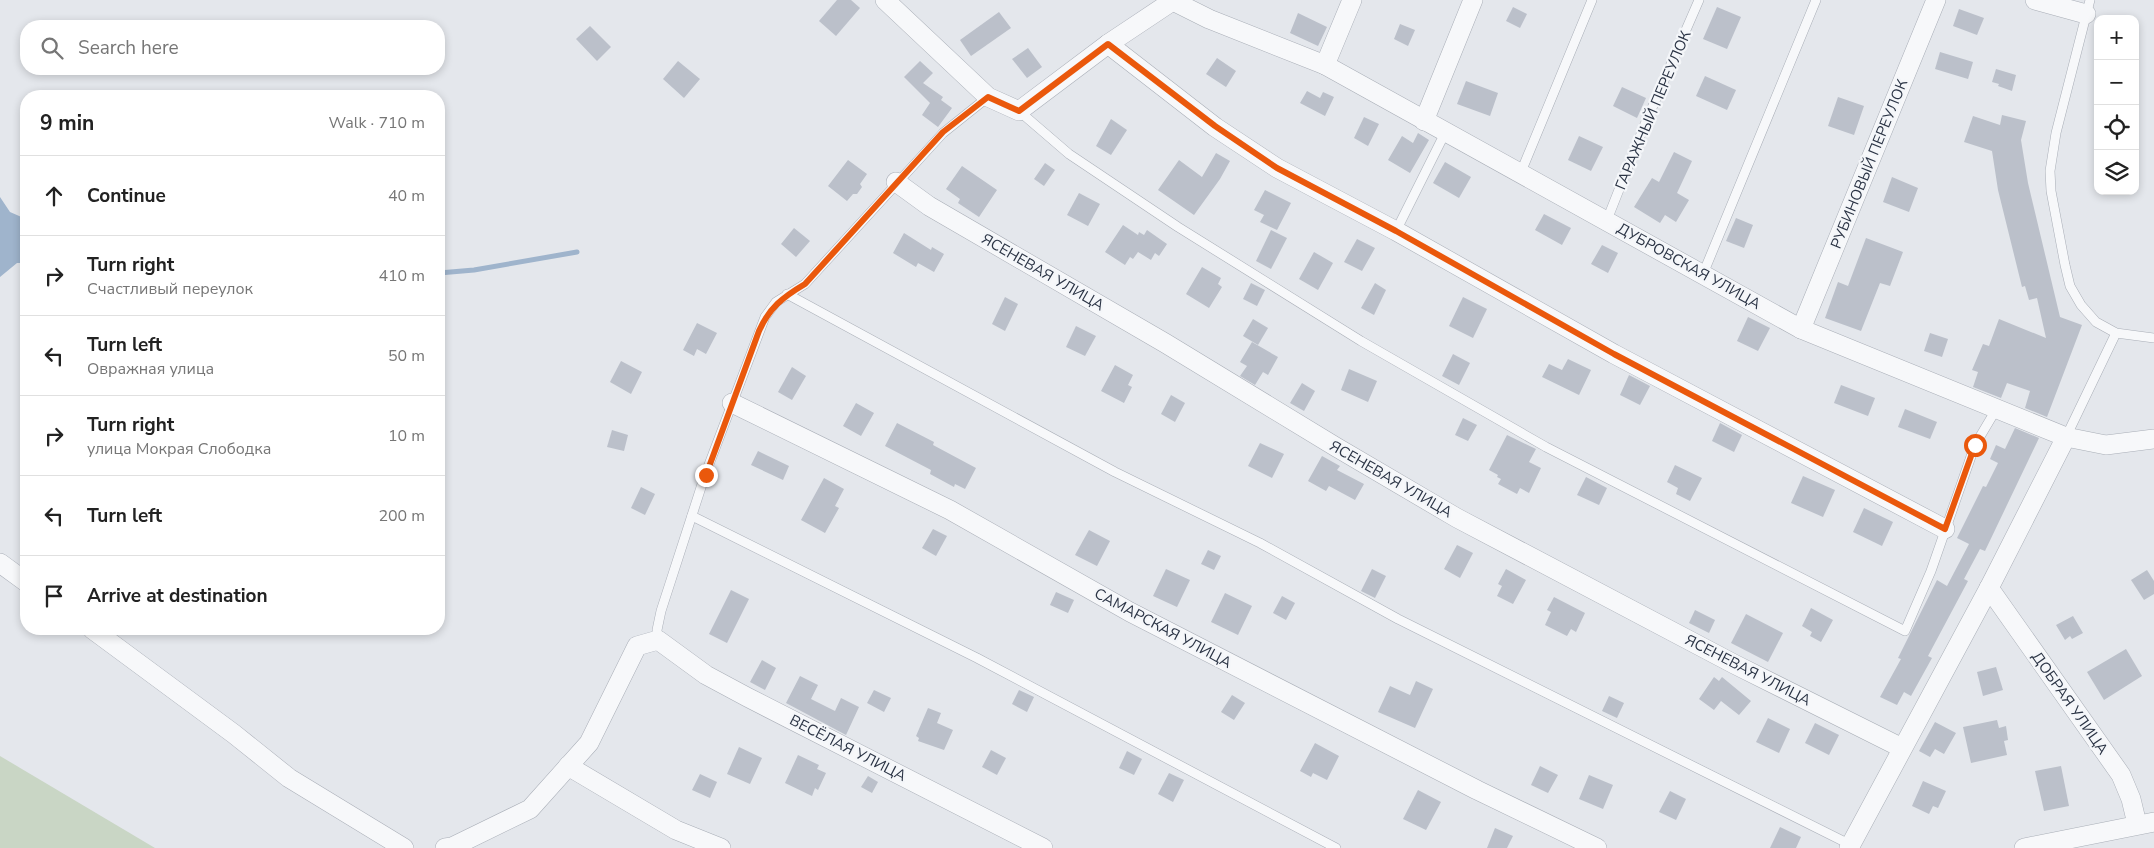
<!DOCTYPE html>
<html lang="en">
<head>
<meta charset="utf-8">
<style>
  body { margin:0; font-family:"Nunito Sans",sans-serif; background:#f2f2f2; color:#222 }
  .controls { position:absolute; right:15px; top:15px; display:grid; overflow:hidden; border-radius:10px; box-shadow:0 2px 8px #0003 }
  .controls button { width:45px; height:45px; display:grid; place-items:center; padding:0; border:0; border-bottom:1px solid #e0e0e0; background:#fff; color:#222; font:25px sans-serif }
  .stop { position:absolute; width:15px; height:15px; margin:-11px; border:4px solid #ea580c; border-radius:50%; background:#fff }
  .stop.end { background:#ea580c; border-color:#fff; box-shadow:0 1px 5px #0008 }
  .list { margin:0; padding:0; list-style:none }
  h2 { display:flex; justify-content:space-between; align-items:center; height:65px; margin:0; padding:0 20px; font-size:21px }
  h2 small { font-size:16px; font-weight:400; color:#767676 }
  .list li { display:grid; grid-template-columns:32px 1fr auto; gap:15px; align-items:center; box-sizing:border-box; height:80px; padding:0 20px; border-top:1px solid #e0e0e0 }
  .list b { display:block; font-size:19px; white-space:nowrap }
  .list p { margin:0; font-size:16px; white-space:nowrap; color:#767676 }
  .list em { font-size:16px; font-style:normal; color:#767676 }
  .icon { flex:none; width:28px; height:28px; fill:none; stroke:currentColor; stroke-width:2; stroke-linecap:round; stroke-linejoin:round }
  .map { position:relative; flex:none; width:2154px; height:848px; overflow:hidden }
  .search { position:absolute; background:#fff; box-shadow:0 2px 8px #0003; left:20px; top:20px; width:425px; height:55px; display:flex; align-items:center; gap:12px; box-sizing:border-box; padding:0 18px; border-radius:20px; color:#767676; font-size:19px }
  .panel { position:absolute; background:#fff; box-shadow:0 2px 8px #0003; left:20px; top:90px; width:425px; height:545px; border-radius:20px }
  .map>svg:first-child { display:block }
  .green { fill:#c9d6c5 }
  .water { fill:#9fb4cc }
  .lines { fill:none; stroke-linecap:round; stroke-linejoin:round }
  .stream { stroke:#9fb4cc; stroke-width:5 }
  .building { fill:#bbc0ca }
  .lane-casing { stroke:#a9aeb7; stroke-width:10 }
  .street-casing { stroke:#a9aeb7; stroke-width:20 }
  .lane { stroke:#f7f8fa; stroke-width:9 }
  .street { stroke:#f7f8fa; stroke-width:19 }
  .route { stroke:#ea580c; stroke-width:6 }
  .labels { text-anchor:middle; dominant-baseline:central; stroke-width:4.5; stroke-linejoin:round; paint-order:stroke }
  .street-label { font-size:15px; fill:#2b3445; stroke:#f4f6f9 }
</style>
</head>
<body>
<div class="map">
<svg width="2154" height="848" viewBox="0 0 2154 848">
  <rect width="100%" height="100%" fill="#e4e7ec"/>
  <path class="green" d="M0,756L155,848H0Z"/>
  <path class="water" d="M0,197L10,212L26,219V263H17L0,277Z"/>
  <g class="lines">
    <path class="stream" d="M439,273L474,270L577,252"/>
  </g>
  <g class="building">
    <path d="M837,0H851L860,8L836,36L819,21Z"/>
    <path d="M1513,7L1527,14L1520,28L1506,21Z"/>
    <path d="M1717,7L1741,17L1727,49L1703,39Z"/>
    <path d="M1959,9L1984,18L1977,35L1953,26Z"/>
    <path d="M999,12L1011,28L971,56L960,40Z"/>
    <path d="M1298,13L1327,27L1318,46L1290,33Z"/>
    <path d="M1400,24L1415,30L1408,46L1394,39Z"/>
    <path d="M590,26L611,47L597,61L576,39Z"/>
    <path d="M1028,48L1042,67L1027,78L1012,59Z"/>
    <path d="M1940,52L1973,62L1968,79L1935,69Z"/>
    <path d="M1217,58L1236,71L1226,87L1206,74Z"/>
    <path d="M678,61L700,79L684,98L663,79Z"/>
    <path d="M920,61L933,73L923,83L943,97L941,100L952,108L938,127L922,115L930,103L904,77Z"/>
    <path d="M1996,69L2016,75L2012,91L1998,86L1999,84L1992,82Z"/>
    <path d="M1705,76L1736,90L1727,110L1696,96Z"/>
    <path d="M1466,81L1498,93L1490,116L1457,104Z"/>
    <path d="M1622,87L1646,98L1637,118L1613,106Z"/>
    <path d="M1307,91L1320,98L1323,92L1334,97L1325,116L1300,103Z"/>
    <path d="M1838,97L1864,106L1854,135L1828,126Z"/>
    <path d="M2002,115L2026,121L2021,140L2028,183L2060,317L2082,325L2047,417L2025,408L2030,391L2007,383L2001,398L1973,387L1978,372L1972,370L1983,344L1989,346L1999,319L2046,338L2037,298L2029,300L2025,286L2022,287L1998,190L1992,151L1964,142L1973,116L2000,125Z"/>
    <path d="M1364,117L1379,124L1368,146L1354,138Z"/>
    <path d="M1111,119L1127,130L1111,155L1096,146Z"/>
    <path d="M1418,133L1429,140L1410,173L1388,160L1402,136L1413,143Z"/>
    <path d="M1579,136L1603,147L1591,171L1568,160Z"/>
    <path d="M1674,152L1692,161L1677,193L1689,200L1676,222L1665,215L1660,223L1634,207L1652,178L1659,182Z"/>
    <path d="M1216,153L1230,161L1220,179L1194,215L1158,190L1179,160L1202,177Z"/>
    <path d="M848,160L867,174L860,184L862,187L857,194H853L847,201L828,186Z"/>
    <path d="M1445,162L1471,177L1459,198L1433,183Z"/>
    <path d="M1045,163L1055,170L1044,186L1034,179Z"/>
    <path d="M962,166L997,190L979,217L958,203L960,199L946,189Z"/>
    <path d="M1892,177L1918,188L1909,212L1883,202Z"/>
    <path d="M1265,190L1291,203L1277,230L1260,222L1264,215L1254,210Z"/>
    <path d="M1079,193L1100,204L1088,226L1067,215Z"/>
    <path d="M1544,214L1571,228L1562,245L1535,230Z"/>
    <path d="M1736,218L1753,225L1744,248L1726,241Z"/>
    <path d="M1123,225L1138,235L1139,232L1144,235L1147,230L1167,244L1159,256L1155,253L1151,260L1138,252L1133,259L1130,257L1125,265L1105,252Z"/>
    <path d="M794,228L810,241L796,257L781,244Z"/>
    <path d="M1271,230L1287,238L1271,269L1256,261Z"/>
    <path d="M904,233L931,250L932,247L944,254L934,272L918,263L916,267L893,253Z"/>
    <path d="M1866,238L1903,252L1890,286L1880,283L1861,331L1825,318L1838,282L1848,286Z"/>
    <path d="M1357,239L1375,248L1362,271L1344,262Z"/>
    <path d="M1602,245L1618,253L1608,273L1591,264Z"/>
    <path d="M1314,252L1333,263L1318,290L1299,279Z"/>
    <path d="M1202,267L1221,278L1218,284L1222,287L1209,308L1186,294Z"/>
    <path d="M1251,283L1265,290L1257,306L1243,299Z"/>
    <path d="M1375,283L1386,290L1374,315L1361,308Z"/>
    <path d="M1005,297L1018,304L1005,331L992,324Z"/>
    <path d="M1463,297L1487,309L1473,338L1449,326Z"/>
    <path d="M1748,317L1770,328L1758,351L1737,341Z"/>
    <path d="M1253,319L1268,328L1258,345L1243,336Z"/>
    <path d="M697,323L717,333L706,354L697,349L694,356L683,350Z"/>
    <path d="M1076,326L1096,336L1085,356L1066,347Z"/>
    <path d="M1930,333L1948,339L1942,357L1924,351Z"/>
    <path d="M1252,342L1278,357L1268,375L1263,372L1255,385L1240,376L1247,366L1240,362Z"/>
    <path d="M1453,354L1470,363L1459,385L1442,376Z"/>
    <path d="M1568,359L1591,370L1579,395L1542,377L1549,364L1562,370Z"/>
    <path d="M621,361L642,372L631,394L610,382Z"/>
    <path d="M1115,365L1133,375L1128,385L1132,387L1124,403L1101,391Z"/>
    <path d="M792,367L806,376L792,400L778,392Z"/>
    <path d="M1349,369L1377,381L1368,402L1341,390Z"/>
    <path d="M1629,375L1650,386L1640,405L1620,395Z"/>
    <path d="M1302,383L1315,391L1304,411L1290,403Z"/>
    <path d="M1841,385L1875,398L1868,416L1834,403Z"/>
    <path d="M1171,395L1185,403L1175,422L1161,414Z"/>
    <path d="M856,403L874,413L861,436L843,426Z"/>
    <path d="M1905,409L1937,422L1930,439L1898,427Z"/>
    <path d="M1463,418L1477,425L1468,441L1455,435Z"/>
    <path d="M897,423L934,442L933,445L976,468L965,489L955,484L954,487L930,474L931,470L885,446Z"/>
    <path d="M1720,423L1742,435L1734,452L1712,441Z"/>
    <path d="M2015,428L2039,438L1985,551L1980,549L1964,579L1968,581L1928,656L1932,658L1911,696L1904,692L1897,705L1880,697L1901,659L1898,658L1937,580L1947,586L1969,544L1957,538L1983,486L1986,487L1998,463L1990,459L1996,445L2005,449Z"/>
    <path d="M612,430L628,435L624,451L607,447Z"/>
    <path d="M1507,435L1536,449L1529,462L1541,468L1529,493L1520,488L1517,494L1498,484L1501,479L1497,477L1498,475L1489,470Z"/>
    <path d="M1260,443L1284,454L1272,478L1248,466Z"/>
    <path d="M758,451L789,466L783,480L751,465Z"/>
    <path d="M1322,456L1340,466L1337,470L1364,484L1355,500L1329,486L1326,491L1308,481Z"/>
    <path d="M1675,465L1702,478L1690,501L1676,494L1678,488L1667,482Z"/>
    <path d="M1803,476L1835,490L1823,517L1791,503Z"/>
    <path d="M1586,477L1607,488L1599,505L1577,495Z"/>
    <path d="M824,478L844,489L835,506L839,508L825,533L801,520Z"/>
    <path d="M641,487L655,494L645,515L631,508Z"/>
    <path d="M1864,508L1893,522L1882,546L1853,532Z"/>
    <path d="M933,529L947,536L936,556L922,548Z"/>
    <path d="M1089,530L1110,541L1097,566L1075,555Z"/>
    <path d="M1457,545L1473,553L1460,578L1444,569Z"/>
    <path d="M1208,550L1221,556L1214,570L1201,564Z"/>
    <path d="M1166,569L1190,580L1177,607L1153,596Z"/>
    <path d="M1372,569L1386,576L1375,598L1361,591Z"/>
    <path d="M1506,569L1526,580L1513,604L1497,596L1502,586L1498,584Z"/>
    <path d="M2147,570L2154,581V594L2144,600L2131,580Z"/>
    <path d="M731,590L749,599L727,643L709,634Z"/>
    <path d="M1056,592L1074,600L1068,613L1050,605Z"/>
    <path d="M1225,593L1252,606L1238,635L1211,622Z"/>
    <path d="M1282,596L1295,603L1286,620L1273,613Z"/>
    <path d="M1554,597L1585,613L1576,632L1571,629L1567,636L1545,625L1551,612L1547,610Z"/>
    <path d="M1811,608L1833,620L1821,642L1810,636L1812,632L1802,626Z"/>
    <path d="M1695,610L1715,620L1709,633L1689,623Z"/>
    <path d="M1746,614L1783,633L1768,662L1731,643Z"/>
    <path d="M2073,616L2083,633L2072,639L2070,636L2065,640L2056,625Z"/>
    <path d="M2126,649L2142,676L2104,700L2087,672Z"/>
    <path d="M762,660L776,668L765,690L750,682Z"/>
    <path d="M1996,667L2003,690L1983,696L1977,672Z"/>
    <path d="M800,676L818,685L811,699L835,711L841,698L859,707L846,735L786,703Z"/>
    <path d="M1714,677L1719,681L1722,677L1751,701L1739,715L1721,701L1714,710L1699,699Z"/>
    <path d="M1416,681L1433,689L1415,728L1378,712L1390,686L1410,695Z"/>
    <path d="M874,690L891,698L884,712L867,703Z"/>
    <path d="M1019,690L1034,697L1027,712L1012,704Z"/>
    <path d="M1232,695L1245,703L1234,720L1221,712Z"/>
    <path d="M1609,696L1624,703L1617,718L1602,711Z"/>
    <path d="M928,708L941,713L937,723L953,730L944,750L918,741L919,738L916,736Z"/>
    <path d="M1768,718L1790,729L1779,753L1756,742Z"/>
    <path d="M1997,720L1999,728L2006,726L2008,740L2004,741L2007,755L1971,763L1963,727Z"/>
    <path d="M1935,722L1956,733L1944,754L1935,749L1930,757L1919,751Z"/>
    <path d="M1815,723L1839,735L1829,755L1805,743Z"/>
    <path d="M1315,743L1339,756L1327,780L1313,773L1311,777L1300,771Z"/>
    <path d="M739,747L762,758L750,784L727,774Z"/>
    <path d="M991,750L1006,758L997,775L982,767Z"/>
    <path d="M1127,751L1142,759L1134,775L1119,768Z"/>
    <path d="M798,755L819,765L817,769L826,773L818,790L815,788L812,796L785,783Z"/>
    <path d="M1540,766L1558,775L1548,793L1531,785Z"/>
    <path d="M2061,766L2069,806L2044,811L2035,771Z"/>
    <path d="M1169,773L1184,780L1173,802L1158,794Z"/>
    <path d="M700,774L717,782L710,798L692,790Z"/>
    <path d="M1589,775L1613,785L1603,809L1579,799Z"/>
    <path d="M868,776L878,782L872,793L861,787Z"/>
    <path d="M1923,781L1946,791L1938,808L1933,806L1929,814L1912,806Z"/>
    <path d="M1418,790L1441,802L1426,830L1403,819Z"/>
    <path d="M1670,791L1686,799L1676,820L1659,812Z"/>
    <path d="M1780,827L1801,837L1796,848H1770Z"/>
    <path d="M1495,828L1513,836L1507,848H1487Z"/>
  </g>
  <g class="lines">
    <g class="lane-casing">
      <g id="lane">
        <path d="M2090,0L2056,133L2050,171L2051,191L2065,265L2070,286L2081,305L2096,322L2116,333L2154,338"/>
        <path d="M1019,111L1069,154L1178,227L1361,341L1546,447L1905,631L1931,571L1975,445L1997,408"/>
        <path d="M1521,172L1592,0"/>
        <path d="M1607,220L1645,124L1699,0"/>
        <path d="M1396,231L1446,131"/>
        <path d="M1703,274L1816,0"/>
        <path d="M787,294L1115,472L1260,543L1398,619L1851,845"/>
        <path d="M2066,437L2116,333"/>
        <path d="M692,516L977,658L1336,848"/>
        <path d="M658,640L657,630L661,611L705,475L765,317L776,302L805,284L943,133L988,97"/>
      </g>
    </g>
    <g class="street-casing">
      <g id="street">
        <path d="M885,0L988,97L1019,111L1108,44L1174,0"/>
        <path d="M2035,0L2086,14"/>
        <path d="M1173,1L1209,19L1325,65L1801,329L2066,437L2106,445L2154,439"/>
        <path d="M1108,44L1215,127L1277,168L1396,231L1614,354L1945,529"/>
        <path d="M1325,65L1352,0"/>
        <path d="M1424,121L1473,0"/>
        <path d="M896,182L929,206L1165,343L1336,447L1457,518L1734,664L1902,748"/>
        <path d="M1801,329L1936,0"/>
        <path d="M732,403L950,510L1130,612L1477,790L1597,848"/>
        <path d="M0,563L26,582"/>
        <path d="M1989,588L2121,775L2131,799L2137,824"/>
        <path d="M92,629L234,734L289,778L404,848"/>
        <path d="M568,766L676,830L721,848"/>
        <path d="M445,848L452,847L530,809L589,743L637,646L658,640L706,675L747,697L1043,848"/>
        <path d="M1849,848L1989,588L2066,437"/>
        <path d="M2024,848L2154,822"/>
      </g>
    </g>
    <use href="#lane" class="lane"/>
    <use href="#street" class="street"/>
  </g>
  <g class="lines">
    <path class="route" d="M706,475L759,331C769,308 783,297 805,284L943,132L988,97L1019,111L1108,44L1215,126L1277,168L1396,231L1614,354L1945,529L1975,445"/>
  </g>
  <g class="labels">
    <g class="street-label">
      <text transform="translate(1653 110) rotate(-67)">ГАРАЖНЫЙ ПЕРЕУЛОК</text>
      <text transform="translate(1869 164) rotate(-68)">РУБИНОВЫЙ ПЕРЕУЛОК</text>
      <text transform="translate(1689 266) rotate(29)">ДУБРОВСКАЯ УЛИЦА</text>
      <text transform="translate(1043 272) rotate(30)">ЯСЕНЕВАЯ УЛИЦА</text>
      <text transform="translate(1391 479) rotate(30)">ЯСЕНЕВАЯ УЛИЦА</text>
      <text transform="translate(1163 628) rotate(28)">САМАРСКАЯ УЛИЦА</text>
      <text transform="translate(1748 670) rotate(27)">ЯСЕНЕВАЯ УЛИЦА</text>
      <text transform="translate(2070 703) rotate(55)">ДОБРАЯ УЛИЦА</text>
      <text transform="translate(848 748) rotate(27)">ВЕСЁЛАЯ УЛИЦА</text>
    </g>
  </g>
</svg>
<div class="controls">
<button>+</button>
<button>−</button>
<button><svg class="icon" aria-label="locate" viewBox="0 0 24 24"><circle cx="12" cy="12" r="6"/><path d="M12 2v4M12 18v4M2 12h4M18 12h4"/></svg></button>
<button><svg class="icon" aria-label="layers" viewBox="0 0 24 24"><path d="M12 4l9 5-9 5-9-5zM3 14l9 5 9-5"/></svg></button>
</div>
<div class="stop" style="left:1975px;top:445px"></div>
<div class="stop end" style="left:706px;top:475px"></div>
<div class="search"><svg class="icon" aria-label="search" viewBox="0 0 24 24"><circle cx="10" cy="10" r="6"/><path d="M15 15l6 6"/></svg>Search here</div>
<section class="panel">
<h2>9 min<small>Walk · 710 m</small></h2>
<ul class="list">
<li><svg class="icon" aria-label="ahead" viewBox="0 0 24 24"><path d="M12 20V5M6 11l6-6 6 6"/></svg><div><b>Continue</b></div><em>40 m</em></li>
<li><svg class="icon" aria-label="right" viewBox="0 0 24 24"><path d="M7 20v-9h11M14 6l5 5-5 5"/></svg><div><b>Turn right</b><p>Счастливый переулок</p></div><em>410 m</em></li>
<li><svg class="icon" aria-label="left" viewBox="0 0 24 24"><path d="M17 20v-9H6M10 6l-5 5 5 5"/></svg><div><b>Turn left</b><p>Овражная улица</p></div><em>50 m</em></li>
<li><svg class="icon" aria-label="right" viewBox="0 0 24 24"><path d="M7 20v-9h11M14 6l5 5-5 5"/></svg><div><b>Turn right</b><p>улица Мокрая Слободка</p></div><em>10 m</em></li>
<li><svg class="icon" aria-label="left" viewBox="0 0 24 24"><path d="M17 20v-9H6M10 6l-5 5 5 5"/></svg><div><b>Turn left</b></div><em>200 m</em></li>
<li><svg class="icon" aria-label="arrive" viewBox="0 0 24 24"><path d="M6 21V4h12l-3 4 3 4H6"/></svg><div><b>Arrive at destination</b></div></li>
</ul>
</section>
</div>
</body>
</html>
